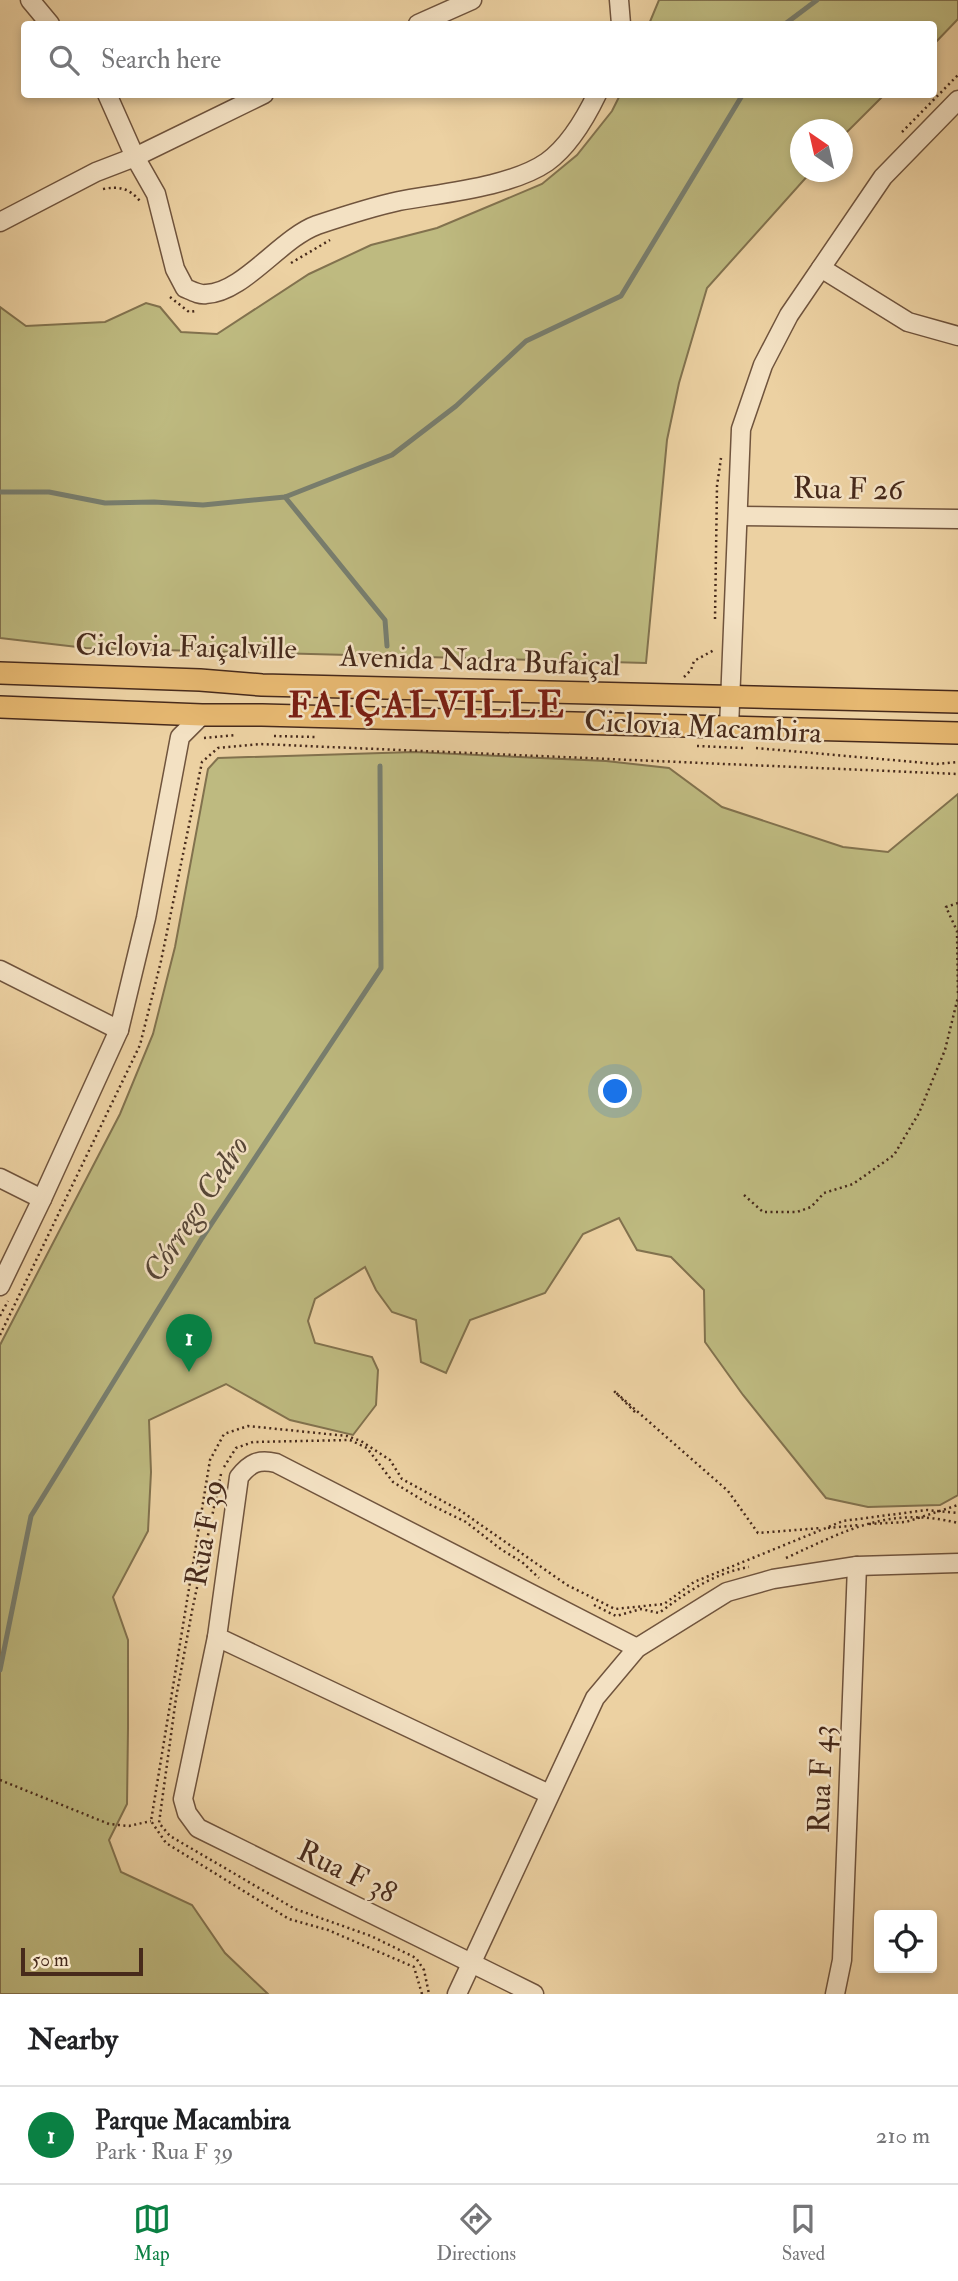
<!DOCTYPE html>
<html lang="en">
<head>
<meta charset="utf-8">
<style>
  body { margin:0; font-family:"IM FELL Double Pica",serif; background:#f2f2f2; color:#202124 }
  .controls { position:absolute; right:21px; bottom:21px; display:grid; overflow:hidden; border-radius:7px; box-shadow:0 4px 10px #0003 }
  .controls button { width:63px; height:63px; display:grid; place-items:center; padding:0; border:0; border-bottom:2px solid #e0e0e0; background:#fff; color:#202124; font:35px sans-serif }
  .compass { position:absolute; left:790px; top:119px; width:63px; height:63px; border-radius:50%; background:#fff; box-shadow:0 4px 10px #0003; rotate:326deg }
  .scale { position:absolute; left:21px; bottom:18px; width:122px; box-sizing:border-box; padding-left:7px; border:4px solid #472a1b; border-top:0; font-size:19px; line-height:24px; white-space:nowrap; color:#472a1b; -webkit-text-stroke:5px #f3e1c3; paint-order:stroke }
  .you { position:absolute; left:616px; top:1092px; width:24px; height:24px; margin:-18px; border:5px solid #fff; border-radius:50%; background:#1a73e8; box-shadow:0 0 0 10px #1a73e833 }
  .badge { display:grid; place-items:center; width:46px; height:46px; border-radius:50%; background:#0b8043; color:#fff; font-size:23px; font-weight:700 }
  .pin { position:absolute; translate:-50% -58px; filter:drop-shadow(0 2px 4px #0008) }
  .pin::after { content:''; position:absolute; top:37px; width:24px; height:21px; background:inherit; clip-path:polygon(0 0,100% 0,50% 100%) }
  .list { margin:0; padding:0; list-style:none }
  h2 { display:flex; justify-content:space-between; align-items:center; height:91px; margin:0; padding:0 28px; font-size:30px }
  h2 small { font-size:23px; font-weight:400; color:#757577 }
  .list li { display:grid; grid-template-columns:46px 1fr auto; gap:21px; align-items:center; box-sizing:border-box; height:98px; padding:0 28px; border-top:2px solid #e0e0e0 }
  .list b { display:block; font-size:26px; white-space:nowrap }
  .list p { margin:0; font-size:23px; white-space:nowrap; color:#757577 }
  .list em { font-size:23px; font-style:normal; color:#757577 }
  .icon { flex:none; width:38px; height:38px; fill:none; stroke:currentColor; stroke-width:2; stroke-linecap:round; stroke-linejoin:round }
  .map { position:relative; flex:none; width:958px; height:1994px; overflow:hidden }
  .search { position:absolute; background:#fff; box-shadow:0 4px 10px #0003; left:21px; right:21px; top:21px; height:77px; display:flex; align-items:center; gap:18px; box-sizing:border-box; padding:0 24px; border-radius:7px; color:#757577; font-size:26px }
  .sheet { height:189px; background:#fff }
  nav { display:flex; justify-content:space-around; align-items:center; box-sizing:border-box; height:98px; border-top:2px solid #e0e0e0; background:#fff; font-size:19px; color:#757577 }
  nav a { display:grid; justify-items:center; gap:4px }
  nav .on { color:#0b8043 }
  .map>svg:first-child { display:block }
  .green { fill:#beba80; stroke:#82724e; stroke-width:2 }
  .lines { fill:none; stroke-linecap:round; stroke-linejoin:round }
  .stream { stroke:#787f70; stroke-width:5 }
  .minor-casing { stroke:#70543d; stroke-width:21 }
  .major-casing { stroke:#472a1b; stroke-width:24 }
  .path { stroke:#472a1b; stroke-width:2.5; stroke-dasharray:2 3.5; stroke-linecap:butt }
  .minor { stroke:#f3e1c3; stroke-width:18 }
  .major { stroke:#e6b871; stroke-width:21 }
  .labels { text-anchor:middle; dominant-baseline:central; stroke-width:5; stroke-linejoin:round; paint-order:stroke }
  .street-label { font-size:30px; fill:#472a1b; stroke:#f3e1c3 }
  .water-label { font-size:32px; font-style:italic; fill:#574637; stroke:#f3e1c3 }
  .district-label { font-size:37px; font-weight:bold; letter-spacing:2px; fill:#7a1f14; stroke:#f3e1c3 }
</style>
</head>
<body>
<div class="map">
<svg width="958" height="1994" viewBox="0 0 958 1994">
  <rect width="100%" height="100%" fill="#ecd1a2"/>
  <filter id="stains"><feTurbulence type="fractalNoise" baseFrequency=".00286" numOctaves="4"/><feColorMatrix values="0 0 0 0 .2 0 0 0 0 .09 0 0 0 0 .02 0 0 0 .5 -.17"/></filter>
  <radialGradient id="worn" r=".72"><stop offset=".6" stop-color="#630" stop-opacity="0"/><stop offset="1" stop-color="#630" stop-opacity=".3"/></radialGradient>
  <g class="green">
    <path d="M659,0H958V19L934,44V24H649Z"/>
    <path d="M620,95H884L843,136L842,130H800V172H811L707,288L679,383L667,440L646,663L86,648L0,638V307L26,326L105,322L146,303L160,307L181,332L217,334L309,274L371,245L437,228L542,184L577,155L612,111Z"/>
    <path d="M414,752L606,761L669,768L722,807L843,847L888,852L958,794V1495L940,1505L868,1507L826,1498L743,1395L705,1342L704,1290L671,1257L637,1250L619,1218L583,1234L545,1293L470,1320L446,1373L421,1362L416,1320L392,1312L376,1290L365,1267L315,1299L308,1321L315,1343L372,1357L378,1370L376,1405L353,1435L290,1420L226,1384L149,1420L151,1472L148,1531L113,1597L128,1640V1728L127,1804L109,1840L121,1872L192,1905L225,1953L268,1994H0V1345L120,1114L153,1034L175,947L208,769L218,758Z"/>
  </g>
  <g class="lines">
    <g class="stream">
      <path d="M785,24L817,0"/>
      <path d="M0,492H49L105,503L154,502L203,505L285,497L392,455L456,406L526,341L621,296L743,94"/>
      <path d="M285,497L385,620L387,646"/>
      <path d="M0,1670L31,1516L202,1238L381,968L380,766"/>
    </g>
    <g class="minor-casing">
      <g id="minor">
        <path d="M30,0L50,24"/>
        <path d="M619,0L621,24"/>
        <path d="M418,24L472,0"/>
        <path d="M107,94L135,157L156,194L175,269L185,288C192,291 199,295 206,294C243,293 281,238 317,225C344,216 371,207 399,201C442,193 511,187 547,162C569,146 585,119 597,94"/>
        <path d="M0,222L96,172L135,157L264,94"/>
        <path d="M821,268L908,322L958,336"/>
        <path d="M738,516L958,519"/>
        <path d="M729,728L741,429L763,365L789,315L883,177L958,100"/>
        <path d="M0,970L119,1030"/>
        <path d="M0,1178L42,1199"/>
        <path d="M0,1286L42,1199L119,1030L146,918L180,737L202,715"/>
        <path d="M217,1637L183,1799L187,1813L198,1828L534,1994"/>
        <path d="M549,1794L217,1637L239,1477C250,1463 258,1459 276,1463L637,1648"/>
        <path d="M457,1994L595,1698L637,1648L727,1592L773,1579L857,1566L958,1563"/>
        <path d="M835,1994L842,1960L857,1566"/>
      </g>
    </g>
    <g class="major-casing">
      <g id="major">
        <path d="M0,673L200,680L262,685L958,702"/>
        <path d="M0,707L202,715H262L958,733"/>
      </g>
    </g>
    <g class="path">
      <path d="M902,132L958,75"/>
      <path d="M103,189C119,186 129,188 140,201"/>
      <path d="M291,263L330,240"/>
      <path d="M170,297L189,312L196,311"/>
      <path d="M715,619L717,486L721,458"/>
      <path d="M684,677L691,670L694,661L714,650"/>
      <path d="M274,736L316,737"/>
      <path d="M204,738L236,735"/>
      <path d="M697,746L743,748"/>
      <path d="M756,748L937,764L958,762"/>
      <path d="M958,903L946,907L957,931L958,996"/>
      <path d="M744,1195L763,1212H797L811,1207L824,1193L853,1184L894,1155L919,1113L945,1050L958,997"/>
      <path d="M0,1316L8,1301"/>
      <path d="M0,1335L140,1045L161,961L202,762L218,748L260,744L958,774"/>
      <path d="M635,1412L614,1391L728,1491L758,1533L821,1528"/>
      <path d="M224,1467L236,1448L253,1442L350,1440L367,1448L393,1482L427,1503L466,1522L502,1550L522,1562L539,1578"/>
      <path d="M221,1474L192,1611L176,1698L159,1823L170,1836L295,1909L371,1936L416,1958L424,1970L429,1994"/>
      <path d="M869,1524L906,1522L958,1505"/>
      <path d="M828,1528L859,1525"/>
      <path d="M786,1558C847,1530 889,1506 958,1523"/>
      <path d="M594,1605L616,1616L641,1609L659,1613C687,1592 714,1573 749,1567"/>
      <path d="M0,1780L109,1824L129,1826L151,1821"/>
      <path d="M422,1994L414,1967L328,1930L289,1919L166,1843L151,1821L210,1460L224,1434L248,1426L347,1436L361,1441L390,1460L402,1479L461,1511L567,1585L615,1609L664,1604L694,1582L843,1521L927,1510L958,1513"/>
    </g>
    <use href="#minor" class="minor"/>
    <use href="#major" class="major"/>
  </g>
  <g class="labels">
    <g class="street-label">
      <text transform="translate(848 489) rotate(1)">Rua F 26</text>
      <text transform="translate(186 647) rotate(1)">Ciclovia Faiçalville</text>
      <text transform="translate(480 661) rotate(2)">Avenida Nadra Bufaiçal</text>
      <text transform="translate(703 727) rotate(3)">Ciclovia Macambira</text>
      <text transform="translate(205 1533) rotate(-80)">Rua F 39</text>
      <text transform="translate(821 1779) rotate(-88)">Rua F 43</text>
      <text transform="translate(347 1872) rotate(26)">Rua F 38</text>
    </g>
    <g class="water-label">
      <text transform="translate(196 1209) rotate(-57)">Córrego Cedro</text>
    </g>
    <g class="district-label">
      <text x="427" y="705">FAIÇALVILLE</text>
    </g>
  </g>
  <rect width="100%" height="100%" filter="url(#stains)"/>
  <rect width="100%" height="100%" fill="url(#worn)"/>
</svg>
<div class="controls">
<button><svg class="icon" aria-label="locate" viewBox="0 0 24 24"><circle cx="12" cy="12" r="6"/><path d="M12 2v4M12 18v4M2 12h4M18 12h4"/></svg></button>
</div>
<svg class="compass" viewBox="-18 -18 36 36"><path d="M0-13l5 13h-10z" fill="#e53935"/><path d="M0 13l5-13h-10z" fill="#757577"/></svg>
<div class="scale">50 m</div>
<div class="you"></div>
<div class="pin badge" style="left:189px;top:1372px">1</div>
<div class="search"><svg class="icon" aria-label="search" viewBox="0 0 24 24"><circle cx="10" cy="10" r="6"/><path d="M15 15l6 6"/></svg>Search here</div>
</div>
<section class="sheet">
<h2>Nearby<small></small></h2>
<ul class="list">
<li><span class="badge">1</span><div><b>Parque Macambira</b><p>Park · Rua F 39</p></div><em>210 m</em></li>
</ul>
</section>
<nav>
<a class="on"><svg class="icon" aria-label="map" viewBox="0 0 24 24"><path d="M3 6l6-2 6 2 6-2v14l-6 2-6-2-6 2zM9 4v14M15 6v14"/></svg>Map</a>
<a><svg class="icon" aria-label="directions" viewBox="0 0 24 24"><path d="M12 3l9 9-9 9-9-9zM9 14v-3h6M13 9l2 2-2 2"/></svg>Directions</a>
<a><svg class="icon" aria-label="saved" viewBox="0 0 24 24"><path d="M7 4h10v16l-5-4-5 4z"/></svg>Saved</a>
</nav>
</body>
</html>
